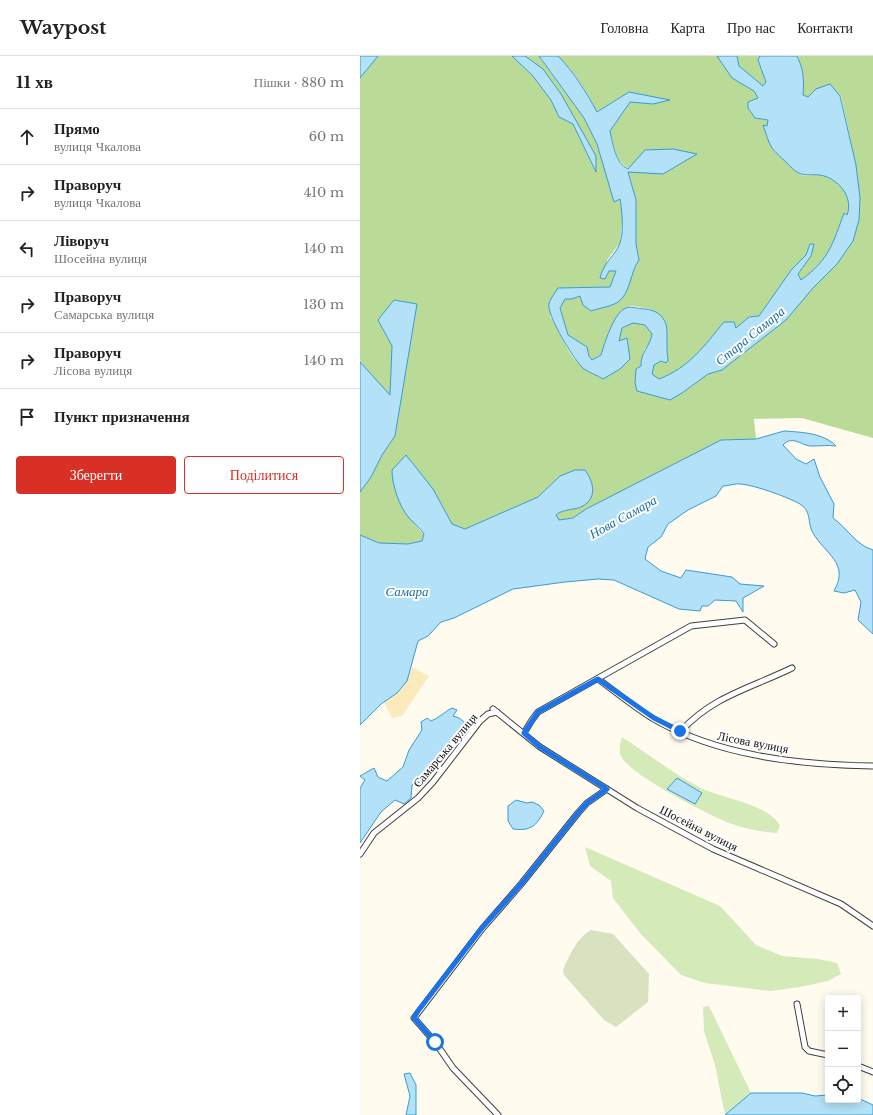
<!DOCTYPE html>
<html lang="uk">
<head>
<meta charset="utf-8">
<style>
  body { margin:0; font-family:"Libre Baskerville",serif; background:#f6f6f6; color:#222 }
  .controls { position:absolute; right:12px; bottom:12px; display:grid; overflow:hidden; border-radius:4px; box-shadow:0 2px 10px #0003 }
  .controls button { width:36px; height:36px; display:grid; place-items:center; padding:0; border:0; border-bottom:1px solid #e0e0e0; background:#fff; color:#222; font:20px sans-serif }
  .stop { position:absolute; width:12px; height:12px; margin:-9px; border:3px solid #1a73e8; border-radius:50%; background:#fff }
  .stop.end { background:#1a73e8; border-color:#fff; box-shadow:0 1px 4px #0008 }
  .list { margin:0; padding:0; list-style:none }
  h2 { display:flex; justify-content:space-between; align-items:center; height:52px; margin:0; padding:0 16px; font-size:17px }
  h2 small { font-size:13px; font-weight:400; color:#767676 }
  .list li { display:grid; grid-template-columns:26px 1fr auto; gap:12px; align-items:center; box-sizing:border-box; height:56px; padding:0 16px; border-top:1px solid #e0e0e0 }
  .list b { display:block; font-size:15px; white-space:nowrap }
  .list p { margin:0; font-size:13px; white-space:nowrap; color:#767676 }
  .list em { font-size:13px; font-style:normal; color:#767676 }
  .actions { display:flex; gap:8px; padding:12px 16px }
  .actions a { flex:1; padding:9px 0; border:1px solid #d93025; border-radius:4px; text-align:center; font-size:14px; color:#d93025 }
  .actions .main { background:#d93025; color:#fff }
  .icon { flex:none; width:22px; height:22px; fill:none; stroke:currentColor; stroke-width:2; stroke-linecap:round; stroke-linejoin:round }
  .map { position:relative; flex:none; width:513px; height:1059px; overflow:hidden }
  header { display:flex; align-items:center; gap:24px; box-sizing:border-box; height:56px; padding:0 20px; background:#fff; border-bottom:1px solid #e0e0e0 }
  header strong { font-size:19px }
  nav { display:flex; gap:22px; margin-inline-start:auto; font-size:14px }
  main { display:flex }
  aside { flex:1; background:#fff }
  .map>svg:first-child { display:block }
  .green { fill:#d4eab8 }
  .forest { fill:#b9db97 }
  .sand { fill:#fbeabb }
  .cemetery { fill:#d8e2c0 }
  .water { fill:#b3e1f7; stroke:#389bd0 }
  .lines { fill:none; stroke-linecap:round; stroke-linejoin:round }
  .street-casing { stroke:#414141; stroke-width:7 }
  .street { stroke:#fff; stroke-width:5 }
  .route { stroke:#1a73e8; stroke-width:5 }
  .labels { text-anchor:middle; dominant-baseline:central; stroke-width:4; stroke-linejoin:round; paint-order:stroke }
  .street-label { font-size:12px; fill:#0e0e0e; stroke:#fff }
  .water-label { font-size:13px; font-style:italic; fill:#146ca3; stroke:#fff }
</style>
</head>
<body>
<header>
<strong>Waypost</strong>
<nav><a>Головна</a><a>Карта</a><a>Про нас</a><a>Контакти</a></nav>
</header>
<main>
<aside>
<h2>11 хв<small>Пішки · 880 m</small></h2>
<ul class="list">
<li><svg class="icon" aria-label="ahead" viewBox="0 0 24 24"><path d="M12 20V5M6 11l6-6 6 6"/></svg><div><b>Прямо</b><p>вулиця Чкалова</p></div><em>60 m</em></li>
<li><svg class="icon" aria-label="right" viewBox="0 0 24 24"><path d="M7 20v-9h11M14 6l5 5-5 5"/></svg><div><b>Праворуч</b><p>вулиця Чкалова</p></div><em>410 m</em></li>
<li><svg class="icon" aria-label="left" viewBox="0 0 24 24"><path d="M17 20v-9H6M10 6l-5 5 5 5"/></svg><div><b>Ліворуч</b><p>Шосейна вулиця</p></div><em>140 m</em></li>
<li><svg class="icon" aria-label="right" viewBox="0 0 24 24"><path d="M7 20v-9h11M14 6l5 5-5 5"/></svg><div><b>Праворуч</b><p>Самарська вулиця</p></div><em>130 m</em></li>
<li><svg class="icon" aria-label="right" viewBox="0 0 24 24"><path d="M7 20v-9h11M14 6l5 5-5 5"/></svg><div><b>Праворуч</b><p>Лісова вулиця</p></div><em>140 m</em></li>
<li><svg class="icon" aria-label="arrive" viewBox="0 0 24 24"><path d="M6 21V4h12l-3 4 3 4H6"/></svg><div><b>Пункт призначення</b></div></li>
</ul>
<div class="actions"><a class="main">Зберегти</a><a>Поділитися</a></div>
</aside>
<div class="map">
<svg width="513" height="1059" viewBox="0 0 513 1059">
  <rect width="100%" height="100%" fill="#fffbef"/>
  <g class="green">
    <path d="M262,681C287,697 312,717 339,731C359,742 410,748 420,770L417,777C402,776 386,773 372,768C348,759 276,722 262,702C258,695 260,688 262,681Z"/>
    <path d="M225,791L360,850L396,889L422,900L458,903L477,907L481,918L468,925L440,931L411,935L345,927L321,919L280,877L253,842L251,825L230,810Z"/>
    <path d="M349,950L391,1037L365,1059L355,1009L344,975L343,951Z"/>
  </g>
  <g class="forest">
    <path d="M18,0H152L172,19L191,44L199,61L213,68L235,115V100L201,38L183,13L165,0H179L180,2L224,62L237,88L255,146L260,143L263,157L260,187L247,204L249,215H256L250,231H214L190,260C201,277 207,300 224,312C229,317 237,319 243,323L268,290L267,282L259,285L262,272L273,267L285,269L293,278L291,286L284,294L281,310L276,314L322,337L348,318L362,314L477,208L499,164L500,142L496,109L481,40L456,33L448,41L442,39C444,24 444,14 437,0H513V382L442,362L394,363L396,383L361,384L226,453L213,462L199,465L196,460L202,454L222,450L200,420L178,441L105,473L92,468L73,433L42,405L32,414L48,460L64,479L62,485L48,488L19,487L0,479V436L11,421L22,399L35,380L57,248L34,244L18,264L32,290L30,340L0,306V22Z"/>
    <path d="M198,0H357L372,22L394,35L398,42L402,64H408L407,70H403C406,77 408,86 412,92C416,97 437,117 442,119C447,121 454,118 460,119C479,122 494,141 487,159L484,157C473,188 469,204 441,224L438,218L451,200L446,199L432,213L399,260L389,261L376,273L364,266C343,291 331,311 299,323L292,318L294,309L301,305L308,304L306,281L291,253C285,253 278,250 272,250C256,251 245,285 241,299L232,304L229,300L227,291L208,279L200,252L204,243H212L220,240L231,255L258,246L279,204L276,188V144L268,115L278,116C255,109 256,96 250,75L270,46L293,48L269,36L237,56C227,36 214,15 198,0Z"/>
    <path d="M377,0H400L398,4L406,27L403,30L379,10Z"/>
  </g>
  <path class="sand" d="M52,611L69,620L42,660L32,662L24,646C39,636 46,628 52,611Z"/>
  <path class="cemetery" d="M231,874L253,878L289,918L288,946L256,971L244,964L204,919L203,914C209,901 217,881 231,874Z"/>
  <g class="water">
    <path d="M0,0H18L0,22Z"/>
    <path d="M152,0H165L183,13L201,38L236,100V116L213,68L199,61L191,44L172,19Z"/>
    <path d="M179,0H198C214,16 226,36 237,56L269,36L310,44L293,48L270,46L250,75C253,88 255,107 268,113L285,94L313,93L337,98L303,118L268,116L276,144V188L279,204C270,216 271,237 258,246C250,251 239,252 231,255L223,249L220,240L212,243H205L200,252L208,279L227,291L229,300L232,304L241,299C244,288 254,258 264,253C271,249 277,253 285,253C295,254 302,258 306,268C308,273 306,294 308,304L306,307L301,305L294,309L292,318L299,323C330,311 344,290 364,266H374L376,272L389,261L399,260L432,213L446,199L450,188H454L451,200L438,218L441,224C469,204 473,187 484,157L487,159C494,141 478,122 460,119C449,118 443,121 434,114C431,111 413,94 412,92C408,86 406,77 403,69L407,70L408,64L395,62L388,52V46L398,42L394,35L372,22L357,0H377L379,10L403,30L406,26L398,4L400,0H437C444,14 444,24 443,39L448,41L456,33L470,28L480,40L496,109L500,142L499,164L493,185L477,208L453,232L426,264L362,314L348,318L322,337L310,344L277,335L275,327L276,313L281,310C280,297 290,291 292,278L285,269L273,267L262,272L259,285L267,282L270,303L260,313L243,323C237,319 230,317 224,313C215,306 186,258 189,248C190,243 195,237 198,232L250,231L256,215H249L245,223L240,222C244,205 256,199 260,187C264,176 262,154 260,143L254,146L237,88L224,62Z"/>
    <path d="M34,244L57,248L35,380L22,399L11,421L0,436V306L30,339L32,290L18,264Z"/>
    <path d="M424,375C440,376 464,377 476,390C467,389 461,390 453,390C442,391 433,378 423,389L436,403L446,408L454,403L460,421L474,448L473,462C487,472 496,489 513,494V578L498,564L501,546L495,534L484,537L474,535C490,507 465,498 453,477C447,467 452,455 440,448C428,441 394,429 381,428C376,427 368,430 363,430L356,440L328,454L308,468L301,481L288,491L285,503L301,515L321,522L326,514L372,521L380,528L404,530L383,542V556L376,545L355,544L348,550H342L340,555L319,553L254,524L238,523L205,526L153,533L94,562L81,566L68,580L58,585L47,625L37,637L21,648L0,669V479L19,487L48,488L62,485L64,478C60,472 54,467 49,462C39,450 32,429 32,414L46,399L73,433L92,468L105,473L178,441L200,420L215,414H225C233,425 238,441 223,450C214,455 204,452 196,459L199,464L213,462L226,453L361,384L396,383Z"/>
    <path d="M92,652L97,654L93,660L99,662L108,669L81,694L82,704L65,727L57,726L52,729L51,742L44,748L35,744L21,756L0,787V732L5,724L0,720L14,712L18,721L27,725L43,711L49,694L62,674L61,666L67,662L71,665C79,662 84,656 92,652Z"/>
    <path d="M317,722L342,737L335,748L307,733Z"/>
    <path d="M156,744L167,747L172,746L179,749L184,755C176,771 170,775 153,773L148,765V750Z"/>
    <path d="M50,1017L56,1029V1059H46L50,1040L44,1018Z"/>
    <path d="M391,1037H442L455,1040L468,1039V1044H498V1042L513,1049V1059H365Z"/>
  </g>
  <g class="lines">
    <g class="street-casing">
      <g id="street">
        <path d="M238,623C256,636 273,650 292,662C357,700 440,709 513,710"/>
        <path d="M133,653L180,691L277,752L353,793L481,848L513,870"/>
        <path d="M321,675C353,640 391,632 432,612"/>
        <path d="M164,677L172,664L178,656L331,570L385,564L414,588"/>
        <path d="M0,798L14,777L58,742L73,726L120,665L128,658L137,656"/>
        <path d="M437,948L445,991L449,995L468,999"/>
        <path d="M498,1010L513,1016"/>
        <path d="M138,1059L93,1012L75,986L54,962L122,873L162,827L218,757L227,747L247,733"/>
      </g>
    </g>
    <use href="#street" class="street"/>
  </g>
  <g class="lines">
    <path class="route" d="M75,986L54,962L58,955L122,872L162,827L218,757L227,747L247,733L180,691L164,677L178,656L238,623L294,662L320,675"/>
  </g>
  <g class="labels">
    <g class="street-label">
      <text transform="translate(393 686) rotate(11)">Лісова вулиця</text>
      <text transform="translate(85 694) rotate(-50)">Самарська вулиця</text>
      <text transform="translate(339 772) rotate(27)">Шосейна вулиця</text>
    </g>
    <g class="water-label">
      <text transform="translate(390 280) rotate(-39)">Стара Самара</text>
      <text transform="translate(263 461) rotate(-29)">Нова Самара</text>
      <text x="47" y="535">Самара</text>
    </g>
  </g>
</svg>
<div class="controls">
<button>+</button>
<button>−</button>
<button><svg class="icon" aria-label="locate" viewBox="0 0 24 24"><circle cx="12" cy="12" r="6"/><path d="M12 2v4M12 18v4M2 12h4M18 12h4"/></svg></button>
</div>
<div class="stop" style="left:75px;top:986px"></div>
<div class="stop end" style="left:320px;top:675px"></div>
</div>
</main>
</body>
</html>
